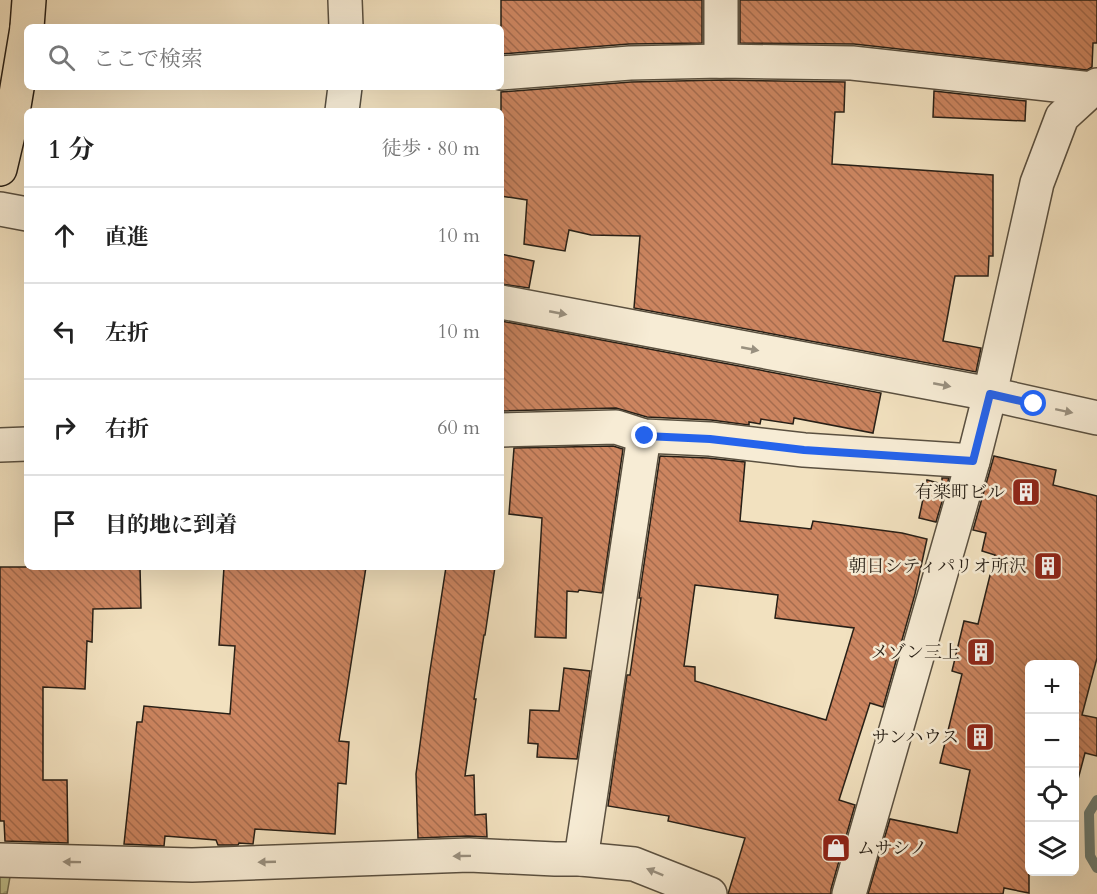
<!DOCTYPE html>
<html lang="ja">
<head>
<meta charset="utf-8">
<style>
  body { margin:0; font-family:Cardo,"Noto Serif JP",serif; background:#f2f2f2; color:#222 }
  .controls { position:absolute; right:18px; bottom:18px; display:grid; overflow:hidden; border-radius:9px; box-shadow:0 6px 24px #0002 }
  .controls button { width:54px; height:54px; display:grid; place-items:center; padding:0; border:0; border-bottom:2px solid #e0e0e0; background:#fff; color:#222; font:30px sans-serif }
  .stop { position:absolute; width:18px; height:18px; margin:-14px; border:4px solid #2563eb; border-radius:50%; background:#fff }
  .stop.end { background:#2563eb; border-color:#fff; box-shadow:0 2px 6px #0008 }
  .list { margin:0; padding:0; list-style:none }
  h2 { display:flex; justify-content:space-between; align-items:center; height:78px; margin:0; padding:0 24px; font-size:26px }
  h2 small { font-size:20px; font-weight:400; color:#767676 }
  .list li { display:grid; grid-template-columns:39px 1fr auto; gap:18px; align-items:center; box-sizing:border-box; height:96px; padding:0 24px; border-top:2px solid #e0e0e0 }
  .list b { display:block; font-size:22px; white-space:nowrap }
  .list em { font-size:20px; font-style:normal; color:#767676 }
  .icon { flex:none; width:33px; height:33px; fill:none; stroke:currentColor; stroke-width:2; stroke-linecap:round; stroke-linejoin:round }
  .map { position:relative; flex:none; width:1097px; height:894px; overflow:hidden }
  .search { position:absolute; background:#fff; box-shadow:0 6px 24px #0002; left:24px; top:24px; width:480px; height:66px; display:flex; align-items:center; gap:15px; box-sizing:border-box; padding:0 21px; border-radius:9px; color:#767676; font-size:22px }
  .panel { position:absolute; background:#fff; box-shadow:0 6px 24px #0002; left:24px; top:108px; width:480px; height:462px; border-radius:9px }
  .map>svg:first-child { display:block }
  .cemetery { fill:url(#cemetery-stones); stroke:#747052; stroke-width:1.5 }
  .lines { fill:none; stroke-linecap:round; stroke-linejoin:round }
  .stream { stroke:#6d7e74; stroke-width:10 }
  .building { fill:url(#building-back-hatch); stroke:#271f16; stroke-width:1.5; fill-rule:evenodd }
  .minor-casing { stroke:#5a5040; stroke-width:36 }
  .trunk-casing { stroke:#271f16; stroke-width:36 }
  .minor { stroke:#f7ecd5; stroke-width:33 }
  .trunk { stroke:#f2e1bf; stroke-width:33 }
  .oneway { fill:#99907f }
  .route { stroke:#2563eb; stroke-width:8 }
  .labels { text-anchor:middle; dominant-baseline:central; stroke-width:5; stroke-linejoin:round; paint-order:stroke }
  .poi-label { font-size:18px; fill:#271f16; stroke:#f7ecd5; text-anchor:end }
</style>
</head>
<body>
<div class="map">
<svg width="1097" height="894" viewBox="0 0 1097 894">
  <defs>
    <pattern id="cemetery-stones" width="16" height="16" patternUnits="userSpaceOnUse" patternTransform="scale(1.5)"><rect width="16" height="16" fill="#c0c18e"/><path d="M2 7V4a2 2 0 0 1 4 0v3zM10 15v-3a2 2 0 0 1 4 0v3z" fill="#a5a57a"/></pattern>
    <pattern id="building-back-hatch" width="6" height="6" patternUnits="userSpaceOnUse" patternTransform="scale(1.5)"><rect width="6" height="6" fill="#cc8560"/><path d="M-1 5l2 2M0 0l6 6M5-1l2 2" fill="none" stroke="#a66c4e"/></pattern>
  </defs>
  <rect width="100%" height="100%" fill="#f2e1bf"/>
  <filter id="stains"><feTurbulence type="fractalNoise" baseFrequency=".00333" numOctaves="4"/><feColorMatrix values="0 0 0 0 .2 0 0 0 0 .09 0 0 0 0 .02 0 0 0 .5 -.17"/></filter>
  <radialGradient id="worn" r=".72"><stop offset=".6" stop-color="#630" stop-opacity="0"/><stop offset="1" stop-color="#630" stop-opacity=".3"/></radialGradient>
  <path class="cemetery" d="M0,876L10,877L7,894H0Z"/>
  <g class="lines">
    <path class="stream" d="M1097,800L1089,813L1090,856L1097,868"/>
  </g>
  <g class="building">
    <path d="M501,0H702V43L629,44L501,54Z"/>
    <path d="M740,0H1097V43H1093L1092,67L1087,70L854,44L740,43Z"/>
    <path d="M721,80L845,82L844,112H835L832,164L993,175V256H989L988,276H955L943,341L981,348L976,372L634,308L640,236L591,235L569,230L565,251L524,244L527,200L501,196V92L631,82Z"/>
    <path d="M934,91L1026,101L1025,121L933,117Z"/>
    <path d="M501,254L534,261L529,288L501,284Z"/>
    <path d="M501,321L881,393L873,433L794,418L793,424L761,419L760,424L749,422V425L711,420L647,417L616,408L501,411Z"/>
    <path d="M613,446L623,449L602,593L579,590L578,592L567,591L566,638L535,637L542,518L509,514L514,448Z"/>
    <path d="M660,456L708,458L745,462L740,521L811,529L813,521L902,533L927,539L915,594L883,707L870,703L839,800L855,805L831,889V894H728L745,838L668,821L669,816L608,806L627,675H630L641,598H639ZM695,585L778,595L775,618L854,628L826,720L695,681V667L684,666Z"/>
    <path d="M994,456L1056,470L1053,485L1097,496V658L1082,715L1097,718V756L1085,753L1076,787H1074V664H1029V893L1004,888L1003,894H868L890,819L957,833L970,770L940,763L962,674L952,671L964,621L978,624L995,555L982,551L986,533L973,530Z"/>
    <path d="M942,478H949L936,522L919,518L927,480L942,484Z"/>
    <path d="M0,567H140L141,608L93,609L92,642L87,641L85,689L43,687V780H67L68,843L5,841L4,821H0Z"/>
    <path d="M224,567H366L339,741L349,742L346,784L338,783L335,834L255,829L253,844L239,843L238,845H218L216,840L165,836L164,846L124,844L137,722H142L144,706L230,714L235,646L219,645Z"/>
    <path d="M446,567H495L485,635H484L474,699H476L465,776L474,775L475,815L486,814L487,837L468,836L418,838L416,774L429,677Z"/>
    <path d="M564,668L590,671L577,759L537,757L538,744L528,743L530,710L559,711Z"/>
  </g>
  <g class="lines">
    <g class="minor-casing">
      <g id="minor">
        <path d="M345,0L346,27"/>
        <path d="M721,61V0"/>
        <path d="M501,73L630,63L721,61L852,63L1092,89"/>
        <path d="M342,111L345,87"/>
        <path d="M0,209L27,214"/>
        <path d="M501,302L990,394L1097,418"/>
        <path d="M501,430L616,427L644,436L710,439L804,450L973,461"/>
        <path d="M0,445L27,444"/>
        <path d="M581,859L644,436"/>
        <path d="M0,860L192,865L469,855L555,859H581L634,864L710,894"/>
        <path d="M849,894L973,461L990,394L1037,183L1062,117L1097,85"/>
      </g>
    </g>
    <g class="trunk-casing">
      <g id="trunk">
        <path d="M27,27L29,0"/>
        <path d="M0,169L12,118L27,28"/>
      </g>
    </g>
    <use href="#minor" class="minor"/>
    <use href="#trunk" class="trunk"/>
  </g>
  <defs><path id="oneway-solid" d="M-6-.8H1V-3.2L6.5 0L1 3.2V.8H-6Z" transform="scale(1.5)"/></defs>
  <g class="oneway">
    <use href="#oneway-solid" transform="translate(558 313) rotate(11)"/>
    <use href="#oneway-solid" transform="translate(750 349) rotate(11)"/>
    <use href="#oneway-solid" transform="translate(942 385) rotate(11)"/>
    <use href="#oneway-solid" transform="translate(1064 411) rotate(12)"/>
    <use href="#oneway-solid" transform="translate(462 856) rotate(179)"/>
    <use href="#oneway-solid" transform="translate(72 862) rotate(-179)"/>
    <use href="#oneway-solid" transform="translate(267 862) rotate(178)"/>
    <use href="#oneway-solid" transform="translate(655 872) rotate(-158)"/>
  </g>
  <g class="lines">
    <path class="route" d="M645,436L710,439L804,450L973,461L990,394L1034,404"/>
  </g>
  <defs>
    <g id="building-square" transform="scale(1.5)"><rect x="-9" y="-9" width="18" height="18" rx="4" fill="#8f2418" stroke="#f7ecd5"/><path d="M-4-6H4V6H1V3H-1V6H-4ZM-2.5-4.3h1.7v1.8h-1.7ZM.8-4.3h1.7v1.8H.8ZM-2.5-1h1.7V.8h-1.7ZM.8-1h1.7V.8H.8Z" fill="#fff"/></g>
    <g id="shop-square" transform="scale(1.5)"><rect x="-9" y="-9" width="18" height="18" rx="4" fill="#8f2418" stroke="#f7ecd5"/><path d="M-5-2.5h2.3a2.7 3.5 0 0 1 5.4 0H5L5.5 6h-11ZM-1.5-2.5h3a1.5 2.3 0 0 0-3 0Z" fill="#fff"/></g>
  </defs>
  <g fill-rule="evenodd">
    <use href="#building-square" x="1026" y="492"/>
    <use href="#building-square" x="1048" y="566"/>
    <use href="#building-square" x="981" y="652"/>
    <use href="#building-square" x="980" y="737"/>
    <use href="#shop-square" x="836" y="848"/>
  </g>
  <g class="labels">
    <g class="poi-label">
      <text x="1005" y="492">有楽町ビル</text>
      <text x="1027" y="566">朝日シティパリオ所沢</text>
      <text x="960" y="652">メゾン三上</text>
      <text x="959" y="737">サンハウス</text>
      <text x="857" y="848" text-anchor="start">ムサシノ</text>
    </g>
  </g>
  <rect width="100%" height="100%" filter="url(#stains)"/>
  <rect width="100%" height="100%" fill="url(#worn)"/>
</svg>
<div class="controls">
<button>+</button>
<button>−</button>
<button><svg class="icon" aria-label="locate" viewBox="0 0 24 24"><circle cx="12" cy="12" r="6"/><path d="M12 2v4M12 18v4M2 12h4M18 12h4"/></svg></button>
<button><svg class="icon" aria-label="layers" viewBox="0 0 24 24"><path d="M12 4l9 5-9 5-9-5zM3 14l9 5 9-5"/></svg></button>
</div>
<div class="stop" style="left:1034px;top:404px"></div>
<div class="stop end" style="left:645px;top:436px"></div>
<div class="search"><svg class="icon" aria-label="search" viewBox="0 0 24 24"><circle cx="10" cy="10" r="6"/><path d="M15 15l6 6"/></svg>ここで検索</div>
<section class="panel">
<h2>1 分<small>徒歩 · 80 m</small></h2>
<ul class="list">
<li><svg class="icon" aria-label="ahead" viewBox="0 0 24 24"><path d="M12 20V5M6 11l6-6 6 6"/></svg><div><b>直進</b></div><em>10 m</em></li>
<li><svg class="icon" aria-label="left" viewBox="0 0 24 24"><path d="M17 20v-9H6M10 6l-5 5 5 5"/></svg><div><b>左折</b></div><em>10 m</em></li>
<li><svg class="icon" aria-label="right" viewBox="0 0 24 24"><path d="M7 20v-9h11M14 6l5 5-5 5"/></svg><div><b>右折</b></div><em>60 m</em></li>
<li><svg class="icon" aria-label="arrive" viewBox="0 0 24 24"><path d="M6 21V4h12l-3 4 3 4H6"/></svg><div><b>目的地に到着</b></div></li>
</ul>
</section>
</div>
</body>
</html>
